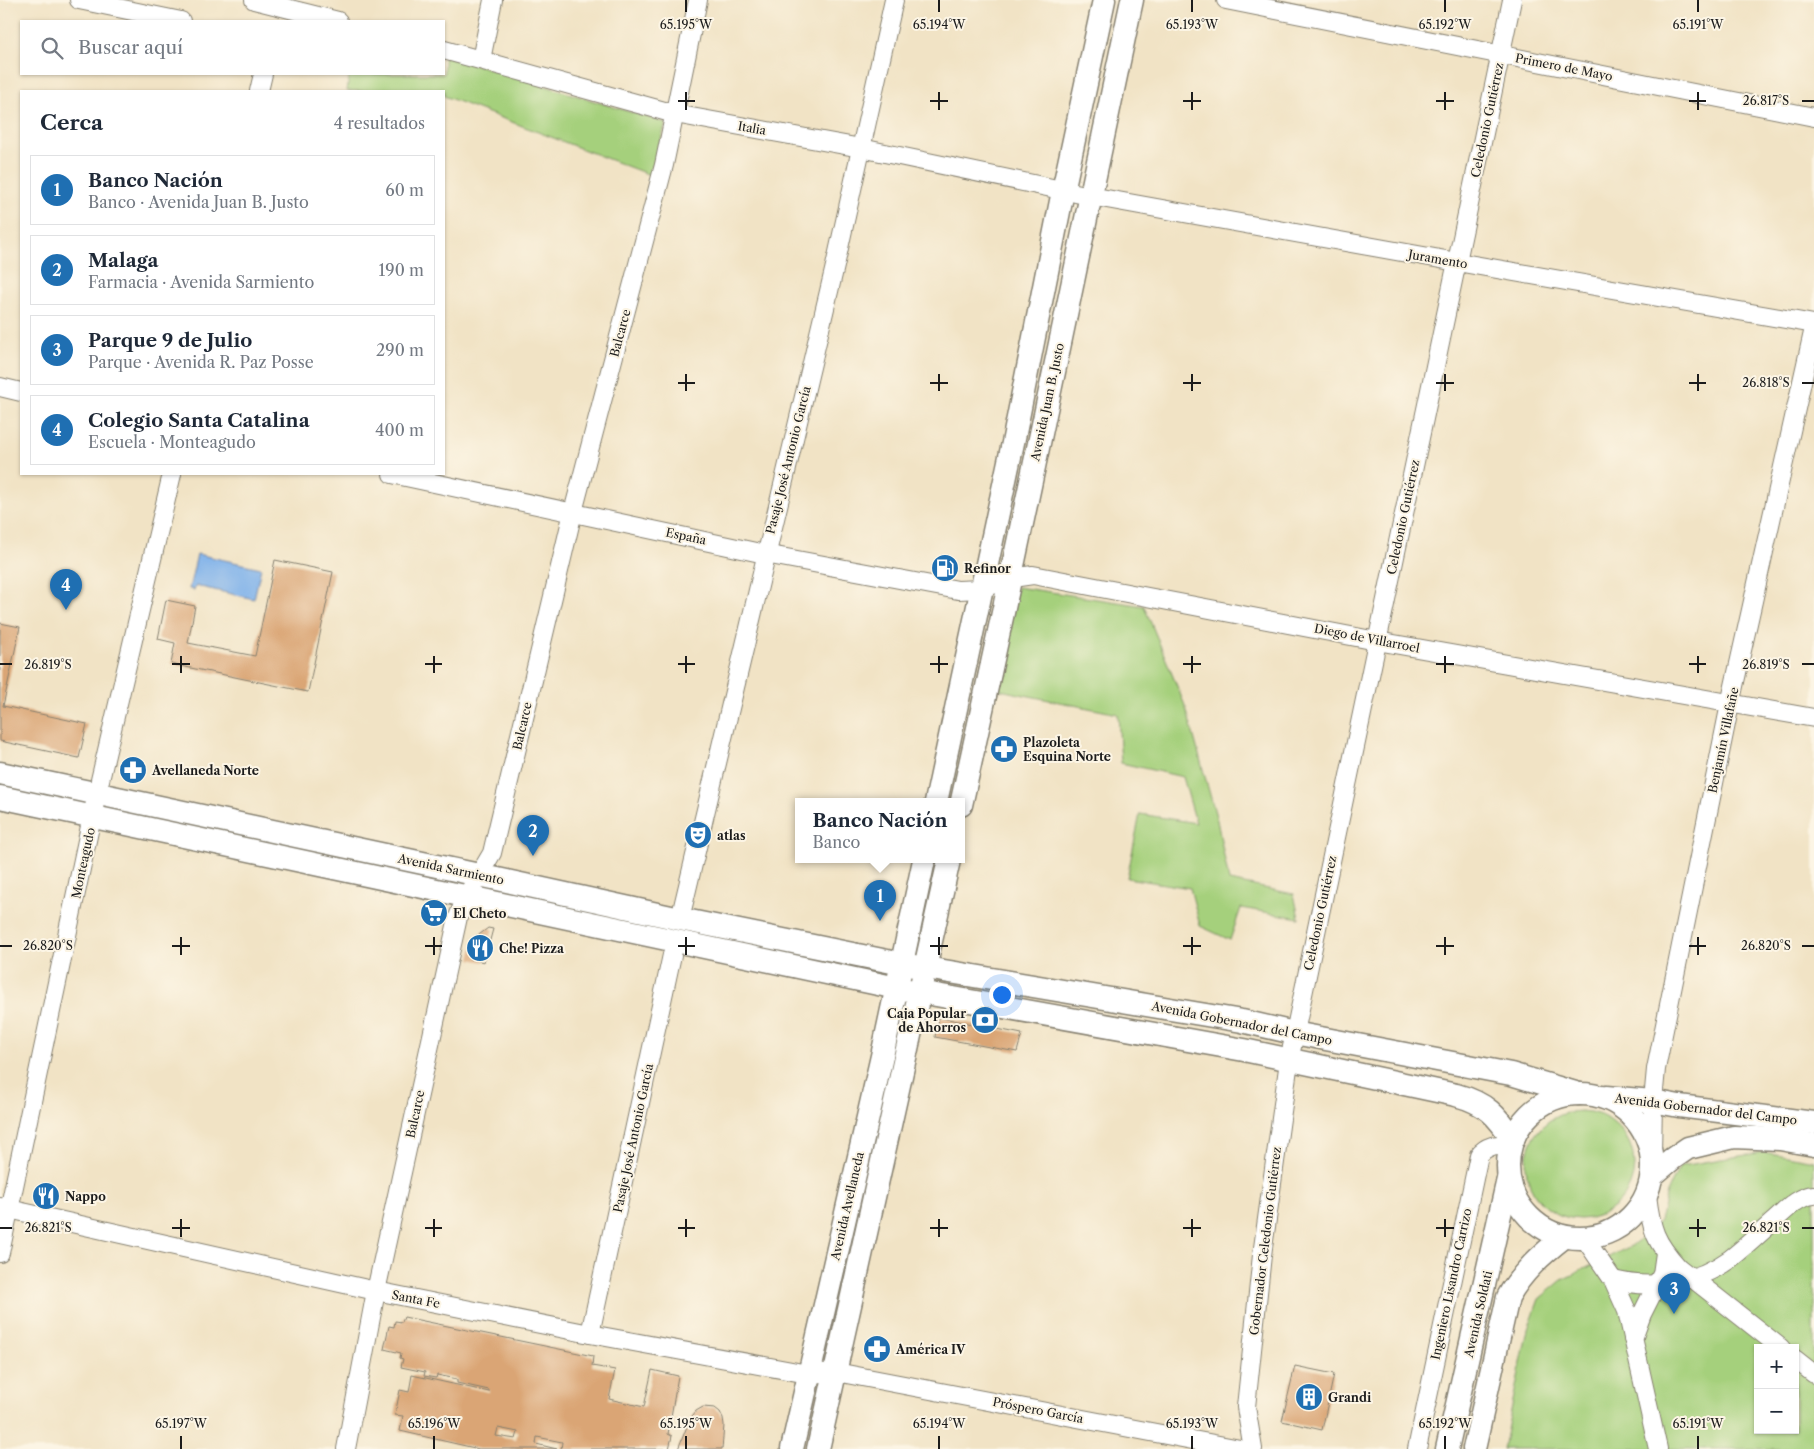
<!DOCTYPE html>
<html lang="es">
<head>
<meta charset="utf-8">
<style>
  body { margin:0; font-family:"Libre Caslon Text",serif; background:#f6f6f7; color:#1f2937 }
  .controls { position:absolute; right:15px; bottom:15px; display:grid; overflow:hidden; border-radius:0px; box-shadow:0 1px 4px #0004 }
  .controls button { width:45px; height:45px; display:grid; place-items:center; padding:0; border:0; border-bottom:1px solid #e0e1e3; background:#fff; color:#1f2937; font:25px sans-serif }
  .you { position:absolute; left:1001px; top:994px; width:18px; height:18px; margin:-12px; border:4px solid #fff; border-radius:50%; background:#1a73e8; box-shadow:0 0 0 8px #1a73e833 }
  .badge { display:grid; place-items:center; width:32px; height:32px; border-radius:50%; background:#1f6fb2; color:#fff; font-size:16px; font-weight:700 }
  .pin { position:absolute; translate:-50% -41px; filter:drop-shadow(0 1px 2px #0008) }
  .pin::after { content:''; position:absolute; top:26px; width:18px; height:15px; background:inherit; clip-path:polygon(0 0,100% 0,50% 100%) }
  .popup { position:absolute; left:795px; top:798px; width:170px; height:65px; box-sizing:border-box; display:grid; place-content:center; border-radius:0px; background:#fff; filter:drop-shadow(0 1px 4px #0005); font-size:16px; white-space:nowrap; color:#747a83 }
  .popup b { font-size:19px; color:#1f2937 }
  .popup::after { content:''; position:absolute; left:50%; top:100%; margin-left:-10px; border:10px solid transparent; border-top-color:#fff }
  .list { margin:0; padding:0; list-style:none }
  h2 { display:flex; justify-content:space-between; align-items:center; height:65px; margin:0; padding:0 20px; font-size:21px }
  h2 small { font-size:16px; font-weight:400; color:#747a83 }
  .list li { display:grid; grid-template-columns:32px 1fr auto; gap:15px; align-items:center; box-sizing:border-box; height:70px; margin:0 10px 10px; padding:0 10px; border:1px solid #e0e1e3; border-radius:0px }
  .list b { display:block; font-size:19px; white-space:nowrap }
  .list p { margin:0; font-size:16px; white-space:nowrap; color:#747a83 }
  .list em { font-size:16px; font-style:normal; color:#747a83 }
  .icon { flex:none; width:28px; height:28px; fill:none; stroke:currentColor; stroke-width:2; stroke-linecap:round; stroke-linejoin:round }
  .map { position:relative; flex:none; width:1814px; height:1449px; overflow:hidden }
  .search { position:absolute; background:#fff; box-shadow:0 1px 4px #0004; left:20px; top:20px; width:425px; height:55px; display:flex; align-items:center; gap:12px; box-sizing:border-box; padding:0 18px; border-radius:0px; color:#747a83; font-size:19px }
  .panel { position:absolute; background:#fff; box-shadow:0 1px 4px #0004; left:20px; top:90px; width:425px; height:385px; border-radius:0px }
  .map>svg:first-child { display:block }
  .green { fill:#a5d07c; stroke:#60764c; fill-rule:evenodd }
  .water { fill:#7db0ea; stroke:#4c6683 }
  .building { fill:#daa574; fill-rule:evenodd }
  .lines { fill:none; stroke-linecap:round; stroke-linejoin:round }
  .minor-casing { stroke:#868070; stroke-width:20 }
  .major-casing { stroke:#868070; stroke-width:25 }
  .minor { stroke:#fff; stroke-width:18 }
  .major { stroke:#fff; stroke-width:22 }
  .ticks { fill:none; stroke:#1c1c1c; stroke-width:2 }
  .labels { text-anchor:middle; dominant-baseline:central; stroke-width:4; stroke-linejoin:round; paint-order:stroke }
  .street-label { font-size:12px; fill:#1c1c1c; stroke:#fcf5e5 }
  .poi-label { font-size:12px; font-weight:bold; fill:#1c1c1c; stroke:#fcf5e5; text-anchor:start }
  .ticks-label { font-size:12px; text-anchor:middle; fill:#1c1c1c; stroke:#fcf5e5; stroke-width:4; stroke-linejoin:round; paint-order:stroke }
</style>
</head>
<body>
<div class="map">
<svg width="1814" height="1449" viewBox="0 0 1814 1449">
  <rect width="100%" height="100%" fill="#fcf5e5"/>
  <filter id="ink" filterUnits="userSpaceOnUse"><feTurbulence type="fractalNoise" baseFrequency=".02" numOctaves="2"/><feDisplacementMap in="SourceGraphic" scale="10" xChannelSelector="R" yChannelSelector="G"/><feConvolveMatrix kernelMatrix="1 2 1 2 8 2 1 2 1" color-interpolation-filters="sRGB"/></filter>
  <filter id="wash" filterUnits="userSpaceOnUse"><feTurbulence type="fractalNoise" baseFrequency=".0096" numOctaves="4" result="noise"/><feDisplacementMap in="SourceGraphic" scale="20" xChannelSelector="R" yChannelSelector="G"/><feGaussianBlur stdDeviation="1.12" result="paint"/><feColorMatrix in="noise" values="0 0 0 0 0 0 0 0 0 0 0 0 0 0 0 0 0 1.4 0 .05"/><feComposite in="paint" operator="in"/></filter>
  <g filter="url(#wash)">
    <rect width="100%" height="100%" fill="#f1e3c5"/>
    <g class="green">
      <path d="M444,55L666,123L650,175L444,96V91H347L349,78L343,74H444Z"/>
      <path d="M1017,587L1144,606L1186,708L1217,820L1229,881L1294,894L1299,918L1241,908L1230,940L1200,926L1190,888L1127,878L1140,814L1196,823L1183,777L1121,763L1118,714L995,689Z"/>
      <circle cx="1580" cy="1165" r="54"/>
      <path d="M1764,1152L1814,1161V1449H1503L1528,1329L1539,1299L1562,1280L1635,1244L1660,1221L1667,1192L1680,1166ZM1758,1348H1795V1430H1758Z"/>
    </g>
    <path class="water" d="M197,554L261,568L254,599L196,586L194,590L189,589Z"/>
    <g id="blocks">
      <g class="building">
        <path d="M275,560L333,572L308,692L171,664L175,643L158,639L166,600L195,606L188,643L255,656Z"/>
        <path d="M0,623L20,627L3,706L87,724L79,758L0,741Z"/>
        <path d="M488,928L493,929L484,962L470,959L475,938Z"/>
        <path d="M938,1017L1022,1034L1017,1052L935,1037Z"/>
        <path d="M404,1317L593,1356L592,1366L615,1370L609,1399L644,1407L652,1370L678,1376L668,1434L672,1436L669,1449H561L562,1442L537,1437L536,1444L557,1449H479L400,1431L403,1416L395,1415L400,1390L409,1392L412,1375L489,1392V1390L457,1383V1379L437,1375L436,1378L424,1376L425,1372L401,1367L403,1359L400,1358L401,1353L384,1349L389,1326L394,1327L395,1321L402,1322ZM498,1428L518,1432L516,1439L496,1436Z"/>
        <path d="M1295,1366L1334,1374L1322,1430L1282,1421Z"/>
        <path d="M703,1407L715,1408L720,1412L723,1418L724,1425L722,1449H678L690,1419L696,1411Z"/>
      </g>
    </g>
  </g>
  <g filter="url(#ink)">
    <use href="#blocks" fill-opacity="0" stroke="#868070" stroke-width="1"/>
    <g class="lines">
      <g class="minor-casing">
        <g id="minor">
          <path d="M79,0L181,21"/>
          <path d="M254,0L338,21"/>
          <path d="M1226,0L1814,117"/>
          <path d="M444,50L675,114L861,148L1090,196L1457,262L1814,324"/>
          <path d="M481,60L493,0"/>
          <path d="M259,91L263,74"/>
          <path d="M0,387L21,392"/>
          <path d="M392,474L765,554L958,590L981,589L1012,578L1033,575L1377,641L1814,718"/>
          <path d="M680,919L835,266L894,0"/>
          <path d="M1652,1155L1653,1101L1656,1069L1730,704L1814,328"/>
          <path d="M1647,1195C1651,1229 1655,1242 1678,1267L1781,1348"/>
          <path d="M0,1207L376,1291L590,1334L808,1374L836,1372L1240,1449"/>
          <path d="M1585,1239L1613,1280L1627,1311L1658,1449"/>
          <path d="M0,1253L97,793L172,474"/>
          <path d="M1613,1280C1652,1290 1697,1283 1730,1259C1746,1247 1761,1232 1776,1219C1787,1209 1799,1196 1814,1195"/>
          <path d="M590,1334L675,941"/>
          <path d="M1633,1339L1642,1314L1662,1274L1665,1253"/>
          <path d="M1795,1359L1814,1374"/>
          <path d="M346,1449L376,1291L458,917L466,897L492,853L573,512L664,165L698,0"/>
          <path d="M1253,1449L1246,1407L1262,1255L1289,1061L1512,0"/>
          <path d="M1417,1449L1479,1155C1487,1144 1499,1145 1511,1144"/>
        </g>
      </g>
      <g class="major-casing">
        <g id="major">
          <path d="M0,773L479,875L680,919L902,964L1242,1021L1294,1033L1511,1074L1579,1094"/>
          <path d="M0,797L897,988L1244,1050L1456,1095C1486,1103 1497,1115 1513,1140"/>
          <path d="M936,802L1014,438L1063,191L1104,0"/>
          <path d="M961,805C1021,537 1075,268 1132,0"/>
          <circle cx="1580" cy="1166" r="72"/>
          <path d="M1606,1097L1653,1101L1679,1106L1814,1123"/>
          <path d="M1653,1175L1672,1159L1688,1148L1734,1137L1780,1139L1814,1145"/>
          <path d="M792,1449L882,1056L924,860"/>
          <path d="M818,1449L949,860"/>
          <path d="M1447,1449L1508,1179"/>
          <path d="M1474,1449L1508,1297C1522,1272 1542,1254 1564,1237"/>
        </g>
      </g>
      <use href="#minor" class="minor"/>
      <use href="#major" class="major"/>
    </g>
  </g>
  <path class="ticks" d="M686,0V12M939,0V12M1192,0V12M1445,0V12M1698,0V12M686,92V110M939,92V110M1192,92V110M1445,92V110M1698,92V110M678,101H695M930,101H948M1183,101H1201M1436,101H1454M1689,101H1706M1802,101H1814M686,374V391M939,374V391M1192,374V391M1445,374V391M1698,374V391M678,383H695M930,383H948M1183,383H1201M1436,383H1454M1689,383H1706M1802,383H1814M181,656V673M434,656V673M686,656V673M939,656V673M1192,656V673M1445,656V673M1698,656V673M0,664H12M172,664H190M425,664H442M678,664H695M930,664H948M1183,664H1201M1436,664H1454M1689,664H1706M1802,664H1814M181,937V955M434,937V955M686,937V955M939,937V955M1192,937V955M1445,937V955M1698,937V955M0,946H12M172,946H190M425,946H442M678,946H695M930,946H948M1183,946H1201M1436,946H1454M1689,946H1706M1802,946H1814M181,1219V1237M434,1219V1237M686,1219V1237M939,1219V1237M1192,1219V1237M1445,1219V1237M1698,1219V1237M0,1228H12M172,1228H190M425,1228H442M678,1228H695M930,1228H948M1183,1228H1201M1436,1228H1454M1689,1228H1706M1802,1228H1814M181,1436V1449M434,1436V1449M686,1436V1449M939,1436V1449M1192,1436V1449M1445,1436V1449M1698,1436V1449"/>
  <defs>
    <g id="fuel-disc" transform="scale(1.4375)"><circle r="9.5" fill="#1f6fb2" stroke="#fcf5e5"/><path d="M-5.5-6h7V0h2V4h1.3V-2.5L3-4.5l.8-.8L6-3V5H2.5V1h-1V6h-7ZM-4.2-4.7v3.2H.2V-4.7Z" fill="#fff"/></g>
    <g id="pharmacy-disc" transform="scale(1.4375)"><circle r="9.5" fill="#1f6fb2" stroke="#fcf5e5"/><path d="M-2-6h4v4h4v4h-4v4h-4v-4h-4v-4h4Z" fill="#fff"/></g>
    <g id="theatre-disc" transform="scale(1.4375)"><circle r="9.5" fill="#1f6fb2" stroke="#fcf5e5"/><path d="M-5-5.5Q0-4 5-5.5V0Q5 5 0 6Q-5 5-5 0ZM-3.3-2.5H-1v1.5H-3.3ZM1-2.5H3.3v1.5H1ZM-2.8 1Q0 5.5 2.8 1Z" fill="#fff"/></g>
    <g id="supermarket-disc" transform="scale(1.4375)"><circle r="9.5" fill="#1f6fb2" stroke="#fcf5e5"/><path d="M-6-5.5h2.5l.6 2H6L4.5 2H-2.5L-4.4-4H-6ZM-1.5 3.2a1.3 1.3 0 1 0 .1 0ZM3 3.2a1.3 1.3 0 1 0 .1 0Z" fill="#fff"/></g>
    <g id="restaurant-disc" transform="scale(1.4375)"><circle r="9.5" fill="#1f6fb2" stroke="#fcf5e5"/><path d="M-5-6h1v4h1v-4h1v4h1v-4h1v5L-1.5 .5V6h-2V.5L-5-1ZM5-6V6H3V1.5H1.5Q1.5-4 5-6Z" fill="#fff"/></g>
    <g id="bank-disc" transform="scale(1.4375)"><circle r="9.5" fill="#1f6fb2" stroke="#fcf5e5"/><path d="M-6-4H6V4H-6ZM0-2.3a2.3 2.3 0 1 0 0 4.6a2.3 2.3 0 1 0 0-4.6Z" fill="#fff"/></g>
    <g id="building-disc" transform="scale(1.4375)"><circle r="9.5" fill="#1f6fb2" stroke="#fcf5e5"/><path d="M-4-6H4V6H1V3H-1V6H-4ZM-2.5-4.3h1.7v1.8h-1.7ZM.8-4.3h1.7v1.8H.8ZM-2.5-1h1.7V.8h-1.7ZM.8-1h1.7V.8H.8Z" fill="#fff"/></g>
  </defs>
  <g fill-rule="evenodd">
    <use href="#fuel-disc" x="945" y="568"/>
    <use href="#pharmacy-disc" x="1004" y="749"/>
    <use href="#pharmacy-disc" x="133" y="770"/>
    <use href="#theatre-disc" x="698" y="835"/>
    <use href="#supermarket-disc" x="434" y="913"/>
    <use href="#restaurant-disc" x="480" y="948"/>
    <use href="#bank-disc" x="985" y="1020"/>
    <use href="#restaurant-disc" x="46" y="1196"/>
    <use href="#pharmacy-disc" x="877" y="1349"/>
    <use href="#building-disc" x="1309" y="1397"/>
  </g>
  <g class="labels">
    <g class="street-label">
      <text transform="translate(1564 67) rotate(11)">Primero de Mayo</text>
      <text transform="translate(1487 120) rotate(-78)">Celedonio Gutiérrez</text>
      <text transform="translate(752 128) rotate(10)">Italia</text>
      <text transform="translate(1438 259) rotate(10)">Juramento</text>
      <text transform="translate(620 333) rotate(-75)">Balcarce</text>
      <text transform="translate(1047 402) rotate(-78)">Avenida Juan B. Justo</text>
      <text transform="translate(788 460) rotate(-76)">Pasaje José Antonio García</text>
      <text transform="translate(1403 517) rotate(-78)">Celedonio Gutiérrez</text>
      <text transform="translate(686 536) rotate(12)">España</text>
      <text transform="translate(1367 638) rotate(11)">Diego de Villarroel</text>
      <text transform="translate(522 726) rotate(-77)">Balcarce</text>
      <text transform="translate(1723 740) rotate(-78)">Benjamín Villafañe</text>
      <text transform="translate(83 863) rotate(-78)">Monteagudo</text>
      <text transform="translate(451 869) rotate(12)">Avenida Sarmiento</text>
      <text transform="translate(1320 913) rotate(-78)">Celedonio Gutiérrez</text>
      <text transform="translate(1242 1023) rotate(11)">Avenida Gobernador del Campo</text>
      <text transform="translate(1706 1109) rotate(7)">Avenida Gobernador del Campo</text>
      <text transform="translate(415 1114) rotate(-78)">Balcarce</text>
      <text transform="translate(633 1138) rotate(-78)">Pasaje José Antonio García</text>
      <text transform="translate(847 1206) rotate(-77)">Avenida Avellaneda</text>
      <text transform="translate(1265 1241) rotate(-83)">Gobernador Celedonio Gutiérrez</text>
      <text transform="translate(1451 1284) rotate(-78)">Ingeniero Lisandro Carrizo</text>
      <text transform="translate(416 1299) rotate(11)">Santa Fe</text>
      <text transform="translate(1478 1314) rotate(-77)">Avenida Soldati</text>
      <text transform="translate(1038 1410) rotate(11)">Próspero García</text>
    </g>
    <g class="poi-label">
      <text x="964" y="568">Refinor</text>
      <text x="1023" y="742">Plazoleta<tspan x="1023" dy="14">Esquina Norte</tspan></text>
      <text x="152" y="770">Avellaneda Norte</text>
      <text x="717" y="835">atlas</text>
      <text x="453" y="913">El Cheto</text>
      <text x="499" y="948">Che! Pizza</text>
      <text x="966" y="1013" text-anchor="end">Caja Popular<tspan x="966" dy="14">de Ahorros</tspan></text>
      <text x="65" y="1196">Nappo</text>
      <text x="896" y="1349">América IV</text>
      <text x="1328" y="1397">Grandi</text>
    </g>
  </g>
  <g class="ticks-label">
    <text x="686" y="29">65.195°W</text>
    <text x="939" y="29">65.194°W</text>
    <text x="1192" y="29">65.193°W</text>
    <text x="1445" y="29">65.192°W</text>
    <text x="1698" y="29">65.191°W</text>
    <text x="1766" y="105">26.817°S</text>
    <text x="1766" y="387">26.818°S</text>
    <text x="48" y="669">26.819°S</text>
    <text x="1766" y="669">26.819°S</text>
    <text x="48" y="950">26.820°S</text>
    <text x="1766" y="950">26.820°S</text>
    <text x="48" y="1232">26.821°S</text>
    <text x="1766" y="1232">26.821°S</text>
    <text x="181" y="1428">65.197°W</text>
    <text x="434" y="1428">65.196°W</text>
    <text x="686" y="1428">65.195°W</text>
    <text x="939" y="1428">65.194°W</text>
    <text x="1192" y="1428">65.193°W</text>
    <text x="1445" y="1428">65.192°W</text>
    <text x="1698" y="1428">65.191°W</text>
  </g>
</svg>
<div class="controls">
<button>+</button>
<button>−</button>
</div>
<div class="you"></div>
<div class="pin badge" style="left:880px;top:921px">1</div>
<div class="popup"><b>Banco Nación</b>Banco</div>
<div class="pin badge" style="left:533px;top:856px">2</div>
<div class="pin badge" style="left:1674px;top:1314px">3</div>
<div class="pin badge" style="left:66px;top:610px">4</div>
<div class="search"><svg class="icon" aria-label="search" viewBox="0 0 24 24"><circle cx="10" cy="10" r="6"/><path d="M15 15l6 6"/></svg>Buscar aquí</div>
<section class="panel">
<h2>Cerca<small>4 resultados</small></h2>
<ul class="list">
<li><span class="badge">1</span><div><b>Banco Nación</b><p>Banco · Avenida Juan B. Justo</p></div><em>60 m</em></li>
<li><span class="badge">2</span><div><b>Malaga</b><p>Farmacia · Avenida Sarmiento</p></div><em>190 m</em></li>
<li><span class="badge">3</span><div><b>Parque 9 de Julio</b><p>Parque · Avenida R. Paz Posse</p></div><em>290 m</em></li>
<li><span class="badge">4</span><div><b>Colegio Santa Catalina</b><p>Escuela · Monteagudo</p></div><em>400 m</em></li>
</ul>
</section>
</div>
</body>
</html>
